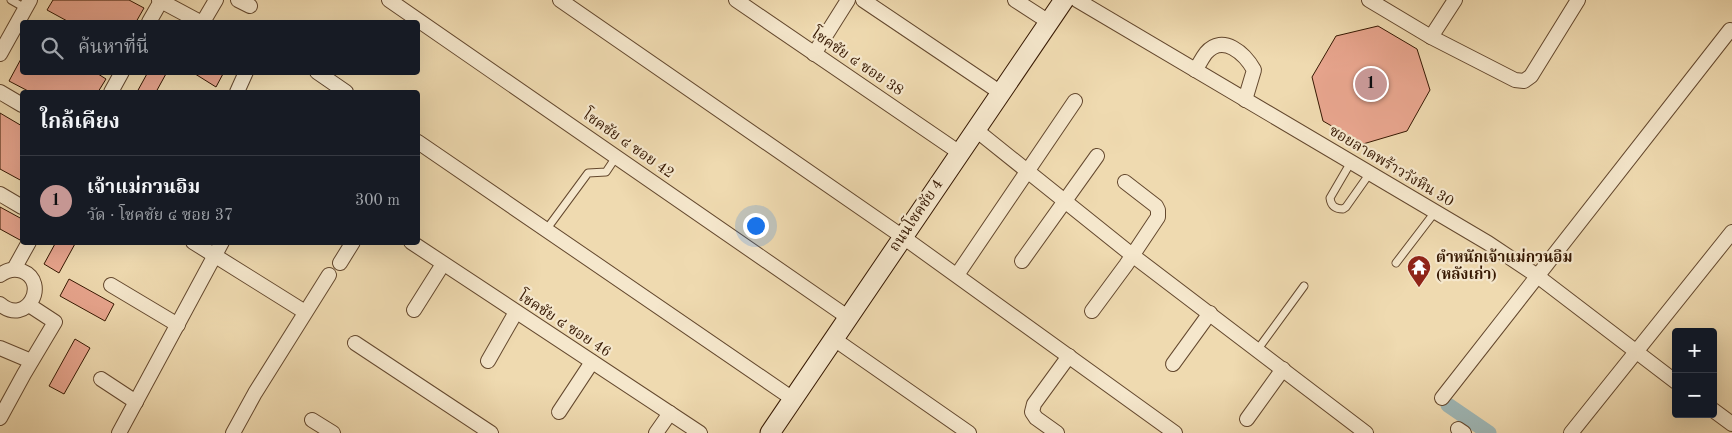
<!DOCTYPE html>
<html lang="th">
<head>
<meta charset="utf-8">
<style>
  body { margin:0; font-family:"Old Standard TT","Noto Serif Thai",serif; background:#20242c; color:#f1f3f6 }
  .controls { position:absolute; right:15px; bottom:15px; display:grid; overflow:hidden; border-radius:5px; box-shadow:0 5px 20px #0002 }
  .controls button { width:45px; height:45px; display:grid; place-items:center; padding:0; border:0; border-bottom:1px solid #363941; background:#171b24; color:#f1f3f6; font:25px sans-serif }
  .you { position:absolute; left:755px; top:225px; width:18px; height:18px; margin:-12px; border:4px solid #fff; border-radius:50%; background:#1a73e8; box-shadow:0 0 0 8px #1a73e833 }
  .badge { display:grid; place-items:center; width:32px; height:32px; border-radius:50%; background:#c59692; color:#111; font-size:16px; font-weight:700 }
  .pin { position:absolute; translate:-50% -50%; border:2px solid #fff; box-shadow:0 1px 5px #0006 }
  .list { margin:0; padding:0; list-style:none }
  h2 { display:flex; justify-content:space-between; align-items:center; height:65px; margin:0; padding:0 20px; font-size:21px }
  h2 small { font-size:16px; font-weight:400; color:#9ea1a6 }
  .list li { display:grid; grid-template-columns:32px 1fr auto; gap:15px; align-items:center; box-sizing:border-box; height:90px; padding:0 20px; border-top:1px solid #363941 }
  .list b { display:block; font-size:19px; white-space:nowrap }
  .list p { margin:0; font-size:16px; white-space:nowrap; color:#9ea1a6 }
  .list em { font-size:16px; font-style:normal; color:#9ea1a6 }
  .icon { flex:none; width:28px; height:28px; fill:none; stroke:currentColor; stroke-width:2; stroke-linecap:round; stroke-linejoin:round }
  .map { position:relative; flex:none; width:1732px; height:433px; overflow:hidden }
  .search { position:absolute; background:#171b24; box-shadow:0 5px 20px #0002; left:20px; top:20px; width:400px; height:55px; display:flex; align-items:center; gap:12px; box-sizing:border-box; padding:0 18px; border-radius:5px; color:#9ea1a6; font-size:19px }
  .panel { position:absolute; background:#171b24; box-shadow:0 5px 20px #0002; left:20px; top:90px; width:400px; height:155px; border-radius:5px }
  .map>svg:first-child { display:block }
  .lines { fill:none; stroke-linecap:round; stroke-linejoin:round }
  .canal { stroke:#9fb8b7; stroke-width:15 }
  .building { fill:#e9a68f; stroke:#361802 }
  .lane-casing { stroke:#64482e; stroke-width:9 }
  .street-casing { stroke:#64482e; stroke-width:16 }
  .secondary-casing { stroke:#361802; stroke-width:21 }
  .lane { stroke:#f5e7cc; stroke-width:7 }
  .street { stroke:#f5e7cc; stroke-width:14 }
  .secondary { stroke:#f5e7cc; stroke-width:19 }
  .labels { text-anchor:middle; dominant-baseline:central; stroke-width:4.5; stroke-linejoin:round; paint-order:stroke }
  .street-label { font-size:15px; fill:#361802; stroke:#f5e7cc }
  .poi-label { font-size:15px; font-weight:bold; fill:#361802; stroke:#f5e7cc; text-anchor:start }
</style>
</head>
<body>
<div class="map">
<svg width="1732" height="433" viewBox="0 0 1732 433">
  <rect width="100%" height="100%" fill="#efdab0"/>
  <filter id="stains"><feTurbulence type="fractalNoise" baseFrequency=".004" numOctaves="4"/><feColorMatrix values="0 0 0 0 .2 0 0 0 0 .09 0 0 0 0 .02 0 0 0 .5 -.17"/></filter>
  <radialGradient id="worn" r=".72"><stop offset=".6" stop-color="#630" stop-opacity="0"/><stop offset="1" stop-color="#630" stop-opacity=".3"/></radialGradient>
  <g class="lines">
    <path class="canal" d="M1448,405L1489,433"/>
  </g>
  <g class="building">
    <path d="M53,0H129L144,8L136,22H69L47,10Z"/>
    <path d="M1378,26L1417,49L1430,90L1407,131L1363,144L1323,121L1312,77L1336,36Z"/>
    <path d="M22,57V72H95L106,79L98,92H30L9,81Z"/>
    <path d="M148,72H167L156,92H137Z"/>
    <path d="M192,72H224L216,87Z"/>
    <path d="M0,113L22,126V181L0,169Z"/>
    <path d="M0,207L22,219V236L20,240L0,229Z"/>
    <path d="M56,242H76L59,273L44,264Z"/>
    <path d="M69,279L114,304L105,321L60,296Z"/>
    <path d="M75,339L90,348L64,394L49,386Z"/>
  </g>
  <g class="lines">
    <g class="lane-casing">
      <g id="lane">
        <path d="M11,0L25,8"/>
        <path d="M1351,162L1330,198C1331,206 1335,209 1343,209L1346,207L1370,173"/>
        <path d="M546,230L588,173L606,172L616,157"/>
        <path d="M1396,263L1435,212"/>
        <path d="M1258,349L1304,286"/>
      </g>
    </g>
    <g class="street-casing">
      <g id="street">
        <path d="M159,0L200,22"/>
        <path d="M238,0L250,6"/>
        <path d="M389,0L849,318"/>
        <path d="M560,0L903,237L1175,433"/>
        <path d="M736,0L960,153"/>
        <path d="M863,0L1001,93"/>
        <path d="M1015,0L1049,22"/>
        <path d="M1077,0L1488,243L1536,275L1676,382"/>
        <path d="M1369,0L1431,37L1515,80L1524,81L1531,76L1578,0"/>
        <path d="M149,22L161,1"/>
        <path d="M203,22L216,0"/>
        <path d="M1431,37L1455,0"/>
        <path d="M0,54L30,0"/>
        <path d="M814,54L848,0"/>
        <path d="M1195,70C1199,65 1202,58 1206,53C1223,33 1245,54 1254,70L1245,100"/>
        <path d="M317,72L346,92"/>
        <path d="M0,92L22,105"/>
        <path d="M111,92L122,72"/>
        <path d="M237,92L246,72"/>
        <path d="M976,130L1132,255L1366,433"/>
        <path d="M418,142L793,399"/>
        <path d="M0,194L22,207"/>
        <path d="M193,242L305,312"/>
        <path d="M411,242L700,433"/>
        <path d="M1022,261L1097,156"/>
        <path d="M340,263L353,242"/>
        <path d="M14,269L29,242"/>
        <path d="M0,275C7,270 14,268 22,271C50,282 27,327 0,304"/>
        <path d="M957,275L1075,101"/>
        <path d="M111,285L178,325"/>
        <path d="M414,310L443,264"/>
        <path d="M1092,311L1126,265L1158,217V210L1156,206L1125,182"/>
        <path d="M834,339L969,433"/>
        <path d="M355,343L491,433"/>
        <path d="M0,348L31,361"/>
        <path d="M488,361L516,312"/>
        <path d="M1173,364L1210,313"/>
        <path d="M101,379L136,402"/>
        <path d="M1442,398L1730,30"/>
        <path d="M1713,410L1732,424"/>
        <path d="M559,412L592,362"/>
        <path d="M0,418L24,374L55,322L29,305"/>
        <path d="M1247,419L1283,369"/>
        <path d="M312,420L333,433"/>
        <path d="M1458,429L1464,433"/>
        <path d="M119,433L222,242"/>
        <path d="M233,433L255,393L329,275"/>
        <path d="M656,433L670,413"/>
        <path d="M1057,433L1036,418L1032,412L1034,404L1069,356"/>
        <path d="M1571,433L1732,232"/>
      </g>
    </g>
    <g class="secondary-casing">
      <path id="secondary" d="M770,433L1064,0"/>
    </g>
    <use href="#lane" class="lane"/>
    <use href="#street" class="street"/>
    <use href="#secondary" class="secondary"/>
  </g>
  <defs>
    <g id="temple-pin" transform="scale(1.25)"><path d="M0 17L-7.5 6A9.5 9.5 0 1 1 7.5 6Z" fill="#8f2418" stroke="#f5e7cc"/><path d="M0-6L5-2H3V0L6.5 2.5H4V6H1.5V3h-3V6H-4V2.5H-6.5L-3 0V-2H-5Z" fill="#fff"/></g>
  </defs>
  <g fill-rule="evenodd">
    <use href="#temple-pin" x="1419" y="267"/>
  </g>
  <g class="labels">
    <g class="street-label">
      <text transform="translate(857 63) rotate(34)">โชคชัย ๔ ซอย 38</text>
      <text transform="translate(628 145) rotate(35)">โชคชัย ๔ ซอย 42</text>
      <text transform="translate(1391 167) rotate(31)">ซอยลาดพร้าววังหิน 30</text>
      <text transform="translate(917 216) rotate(-56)">ถนนโชคชัย 4</text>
      <text transform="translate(564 325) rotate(33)">โชคชัย ๔ ซอย 46</text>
    </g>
    <g class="poi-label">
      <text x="1436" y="258">ตำหนักเจ้าแม่กวนอิม<tspan x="1436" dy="17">(หลังเก่า)</tspan></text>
    </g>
  </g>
  <rect width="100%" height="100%" filter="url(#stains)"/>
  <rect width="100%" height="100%" fill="url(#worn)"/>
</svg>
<div class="controls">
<button>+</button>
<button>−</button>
</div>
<div class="you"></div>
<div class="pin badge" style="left:1371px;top:84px">1</div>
<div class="search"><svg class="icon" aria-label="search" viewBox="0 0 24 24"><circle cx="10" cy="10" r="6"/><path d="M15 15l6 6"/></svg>ค้นหาที่นี่</div>
<section class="panel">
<h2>ใกล้เคียง<small></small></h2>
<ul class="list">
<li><span class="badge">1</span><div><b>เจ้าแม่กวนอิม</b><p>วัด · โชคชัย ๔ ซอย 37</p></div><em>300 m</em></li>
</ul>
</section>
</div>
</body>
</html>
